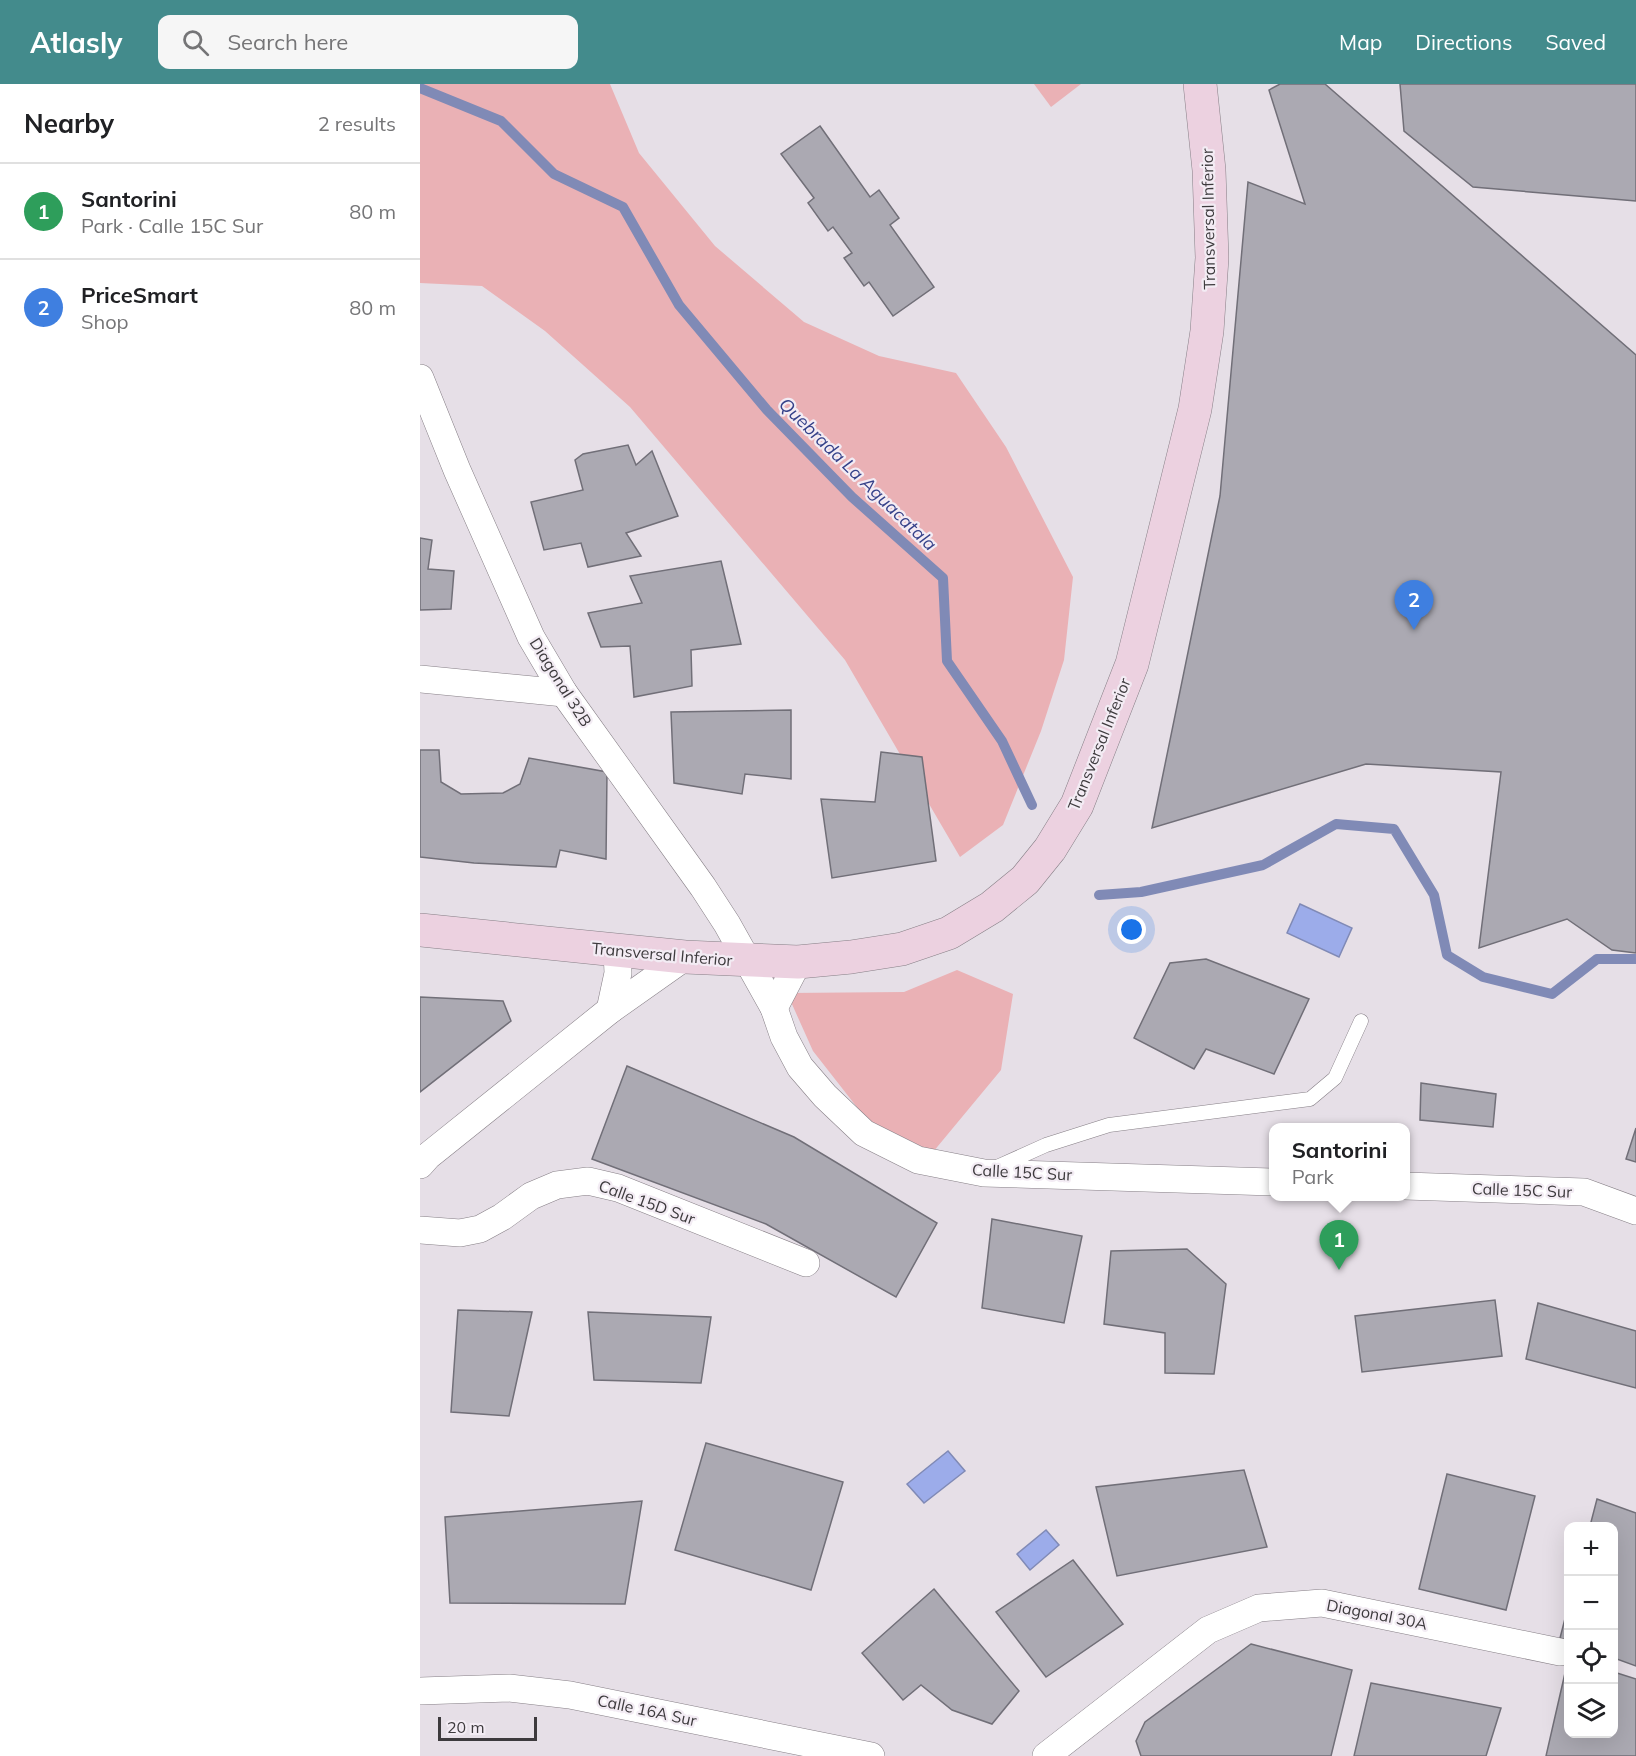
<!DOCTYPE html>
<html lang="en">
<head>
<meta charset="utf-8">
<style>
  body { margin:0; font-family:Mulish,sans-serif; background:#f6f6f6; color:#202124 }
  .controls { position:absolute; right:18px; bottom:18px; display:grid; overflow:hidden; border-radius:12px; box-shadow:0 6px 24px #0002 }
  .controls button { width:54px; height:54px; display:grid; place-items:center; padding:0; border:0; border-bottom:2px solid #e0e0e0; background:#fff; color:#202124; font:30px sans-serif }
  .scale { position:absolute; left:18px; bottom:15px; width:99px; box-sizing:border-box; padding-left:6px; border:3px solid #3d3a3d; border-top:0; font-size:16px; line-height:21px; white-space:nowrap; color:#3d3a3d; -webkit-text-stroke:4px #f3ecf4; paint-order:stroke }
  .you { position:absolute; left:712px; top:846px; width:21px; height:21px; margin:-15px; border:4px solid #fff; border-radius:50%; background:#1a73e8; box-shadow:0 0 0 9px #1a73e833 }
  .badge { display:grid; place-items:center; width:39px; height:39px; border-radius:50%; background:#438b8c; color:#fff; font-size:20px; font-weight:700 }
  .pin { position:absolute; translate:-50% -50px; filter:drop-shadow(0 2px 3px #0008) }
  .pin::after { content:''; position:absolute; top:32px; width:21px; height:18px; background:inherit; clip-path:polygon(0 0,100% 0,50% 100%) }
  .popup { position:absolute; left:849px; top:1039px; width:141px; height:78px; box-sizing:border-box; display:grid; place-content:center; border-radius:12px; background:#fff; filter:drop-shadow(0 2px 4px #0005); font-size:20px; white-space:nowrap; color:#757577 }
  .popup b { font-size:22px; color:#202124 }
  .popup::after { content:''; position:absolute; left:50%; top:100%; margin-left:-12px; border:12px solid transparent; border-top-color:#fff }
  .list { margin:0; padding:0; list-style:none }
  h2 { display:flex; justify-content:space-between; align-items:center; height:78px; margin:0; padding:0 24px; font-size:26px }
  h2 small { font-size:20px; font-weight:400; color:#757577 }
  .list li { display:grid; grid-template-columns:39px 1fr auto; gap:18px; align-items:center; box-sizing:border-box; height:96px; padding:0 24px; border-top:2px solid #e0e0e0 }
  .list b { display:block; font-size:22px; white-space:nowrap }
  .list p { margin:0; font-size:20px; white-space:nowrap; color:#757577 }
  .list em { font-size:20px; font-style:normal; color:#757577 }
  .icon { flex:none; width:33px; height:33px; fill:none; stroke:currentColor; stroke-width:2; stroke-linecap:round; stroke-linejoin:round }
  .map { position:relative; flex:none; width:1216px; height:1672px; overflow:hidden }
  header { display:flex; align-items:center; gap:36px; box-sizing:border-box; height:84px; padding:0 30px; background:#438b8c; color:#fff }
  header strong { font-size:28px }
  nav { display:flex; gap:33px; margin-inline-start:auto; font-size:21px }
  .search { width:420px; height:54px; background:#f6f6f6; display:flex; align-items:center; gap:15px; box-sizing:border-box; padding:0 21px; border-radius:12px; color:#757577; font-size:22px }
  main { display:flex }
  aside { flex:1; background:#fff }
  .map>svg:first-child { display:block }
  .green { fill:#eab1b5 }
  .water { fill:#9cacea; stroke:#808ab6; stroke-width:1.5 }
  .lines { fill:none; stroke-linecap:round; stroke-linejoin:round }
  .stream { stroke:#808ab6; stroke-width:10 }
  .building { fill:#aba9b2; stroke:#716f78; stroke-width:1.5 }
  .service-casing { stroke:#867f86; stroke-width:15 }
  .minor-casing { stroke:#867f86; stroke-width:28 }
  .secondary-casing { stroke:#867f86; stroke-width:34 }
  .service { stroke:#fff; stroke-width:14 }
  .minor { stroke:#fff; stroke-width:27 }
  .secondary { stroke:#ecd1e0; stroke-width:33 }
  .labels { text-anchor:middle; dominant-baseline:central; stroke-width:4.5; stroke-linejoin:round; paint-order:stroke }
  .street-label { font-size:16px; fill:#3d3a3d; stroke:#f3ecf4 }
  .water-label { font-size:18px; font-style:italic; fill:#354189; stroke:#f3ecf4 }
</style>
</head>
<body>
<header>
<strong>Atlasly</strong>
<div class="search"><svg class="icon" aria-label="search" viewBox="0 0 24 24"><circle cx="10" cy="10" r="6"/><path d="M15 15l6 6"/></svg>Search here</div>
<nav><a>Map</a><a>Directions</a><a>Saved</a></nav>
</header>
<main>
<aside>
<h2>Nearby<small>2 results</small></h2>
<ul class="list">
<li><span class="badge" style="background:#2e9e5b">1</span><div><b>Santorini</b><p>Park · Calle 15C Sur</p></div><em>80 m</em></li>
<li><span class="badge" style="background:#3f7fe0">2</span><div><b>PriceSmart</b><p>Shop</p></div><em>80 m</em></li>
</ul>
</aside>
<div class="map">
<svg width="1216" height="1672" viewBox="0 0 1216 1672">
  <rect width="100%" height="100%" fill="#e6dfe7"/>
  <g class="green">
    <path d="M0,0H190L219,69L295,162L384,238L459,272L536,289L586,363L653,493L644,576L621,647L583,741L540,773L425,576L210,323L125,247L62,202L0,199Z"/>
    <path d="M614,0H661L631,23Z"/>
    <path d="M537,886L593,910L581,986L513,1068L447,1036L393,967L367,909L484,908Z"/>
  </g>
  <g class="water">
    <path d="M880,820L932,844L919,873L867,849Z"/>
    <path d="M528,1367L545,1387L504,1419L487,1400Z"/>
    <path d="M626,1446L639,1461L610,1486L597,1470Z"/>
  </g>
  <g class="lines">
    <g class="stream">
      <path d="M0,4L81,37L134,90L203,123L259,221L347,326L432,413L523,494L527,577L582,657L612,721"/>
      <path d="M679,811L721,808L843,781L916,740L974,745L1014,811L1027,871L1063,893L1132,910L1177,875H1216"/>
    </g>
  </g>
  <g class="building">
    <path d="M860,0H905L1216,271V869L1192,866L1147,835L1059,864L1081,688L946,680L732,744L800,412L828,98L885,120L849,6Z"/>
    <path d="M980,0H1216V117L1053,103L984,47Z"/>
    <path d="M400,42L450,113L459,106L479,134L470,141L514,203L473,232L449,198L444,202L424,174L432,169L413,143L408,147L388,119L394,114L361,70Z"/>
    <path d="M208,361L216,381L232,367L258,432L206,449L221,472L168,483L161,459L124,466L111,418L163,406L155,376L163,370Z"/>
    <path d="M0,454L12,456L8,485L34,487L31,525L0,526Z"/>
    <path d="M301,477L321,560L271,566L272,602L214,613L210,562L181,563L168,529L222,519L210,492Z"/>
    <path d="M371,626V695L325,690L322,710L254,699L251,628Z"/>
    <path d="M0,666H19L21,698L41,710L83,709L100,700L109,674L187,688L186,775L140,766L136,783L54,779L0,773Z"/>
    <path d="M461,668L502,673L516,777L412,794L401,715L455,718Z"/>
    <path d="M786,875L889,915L854,990L786,965L774,985L714,954L750,879Z"/>
    <path d="M0,913L83,917L91,937L0,1008Z"/>
    <path d="M207,982L374,1053L517,1139L476,1213L346,1140L172,1075Z"/>
    <path d="M1001,999L1076,1010L1073,1043L1000,1036Z"/>
    <path d="M1216,1044V1078L1206,1075Z"/>
    <path d="M572,1135L662,1152L644,1239L562,1224Z"/>
    <path d="M767,1165L806,1200L794,1290L745,1289V1249L684,1240L691,1167Z"/>
    <path d="M1075,1216L1082,1272L942,1288L935,1232Z"/>
    <path d="M1118,1219L1216,1247V1304L1106,1275Z"/>
    <path d="M38,1226L112,1228L89,1332L31,1328Z"/>
    <path d="M168,1228L291,1233L281,1299L174,1296Z"/>
    <path d="M286,1359L423,1398L391,1506L255,1466Z"/>
    <path d="M824,1386L847,1463L697,1492L676,1403Z"/>
    <path d="M1027,1390L1115,1412L1086,1526L999,1505Z"/>
    <path d="M1177,1415L1216,1429V1582L1194,1574V1442H1170Z"/>
    <path d="M222,1417L205,1520L30,1519L25,1433Z"/>
    <path d="M653,1476L703,1540L626,1593L576,1528Z"/>
    <path d="M514,1505L599,1607L572,1640L532,1626L501,1601L483,1616L442,1569Z"/>
    <path d="M1148,1523V1557L1140,1554Z"/>
    <path d="M831,1560L932,1586L911,1672H721L716,1657L725,1638Z"/>
    <path d="M1148,1576V1650H1194V1588L1216,1595V1672H1126Z"/>
    <path d="M951,1599L1081,1624L1066,1672H934Z"/>
  </g>
  <g class="lines">
    <g class="service-casing">
      <path id="service" d="M577,1083L626,1061L689,1041L890,1015L915,994L941,937"/>
    </g>
    <g class="minor-casing">
      <g id="minor">
        <path d="M0,294L37,386L111,553L144,609L283,803L307,840L354,924L364,953L380,983L405,1012L444,1049L498,1076L564,1089L853,1098"/>
        <path d="M0,595L144,609"/>
        <path d="M354,924L378,878"/>
        <path d="M190,926L198,889L197,867"/>
        <path d="M0,1081L8,1072L190,926L265,873"/>
        <path d="M985,1102L1164,1108L1216,1127"/>
        <path d="M0,1146L40,1149L60,1145L82,1133L111,1112L137,1101L168,1097L198,1104L386,1179"/>
        <path d="M0,1607L89,1604L150,1611L451,1672"/>
        <path d="M626,1672L788,1546L839,1524L902,1519L1140,1568"/>
      </g>
    </g>
    <g class="secondary-casing">
      <path id="secondary" d="M0,846L265,873L378,878L431,873L482,865L529,849L572,823L605,796L630,765L657,721L712,580L775,325L787,247L792,174L789,86L780,0"/>
    </g>
    <use href="#service" class="service"/>
    <use href="#minor" class="minor"/>
    <use href="#secondary" class="secondary"/>
  </g>
  <g class="labels">
    <g class="street-label">
      <text transform="translate(788 135) rotate(-91)">Transversal Inferior</text>
      <text transform="translate(141 598) rotate(58)">Diagonal 32B</text>
      <text transform="translate(679 660) rotate(-68)">Transversal Inferior</text>
      <text transform="translate(242 870) rotate(5)">Transversal Inferior</text>
      <text transform="translate(602 1088) rotate(3)">Calle 15C Sur</text>
      <text transform="translate(1102 1106) rotate(2)">Calle 15C Sur</text>
      <text transform="translate(227 1118) rotate(20)">Calle 15D Sur</text>
      <text transform="translate(957 1530) rotate(11)">Diagonal 30A</text>
      <text transform="translate(227 1626) rotate(12)">Calle 16A Sur</text>
    </g>
    <g class="water-label">
      <text transform="translate(438 390) rotate(44)">Quebrada La Aguacatala</text>
    </g>
  </g>
</svg>
<div class="controls">
<button>+</button>
<button>−</button>
<button><svg class="icon" aria-label="locate" viewBox="0 0 24 24"><circle cx="12" cy="12" r="6"/><path d="M12 2v4M12 18v4M2 12h4M18 12h4"/></svg></button>
<button><svg class="icon" aria-label="layers" viewBox="0 0 24 24"><path d="M12 4l9 5-9 5-9-5zM3 14l9 5 9-5"/></svg></button>
</div>
<div class="scale">20 m</div>
<div class="you"></div>
<div class="pin badge" style="left:919px;top:1186px;background:#2e9e5b">1</div>
<div class="popup"><b>Santorini</b>Park</div>
<div class="pin badge" style="left:994px;top:546px;background:#3f7fe0">2</div>
</div>
</main>
</body>
</html>
